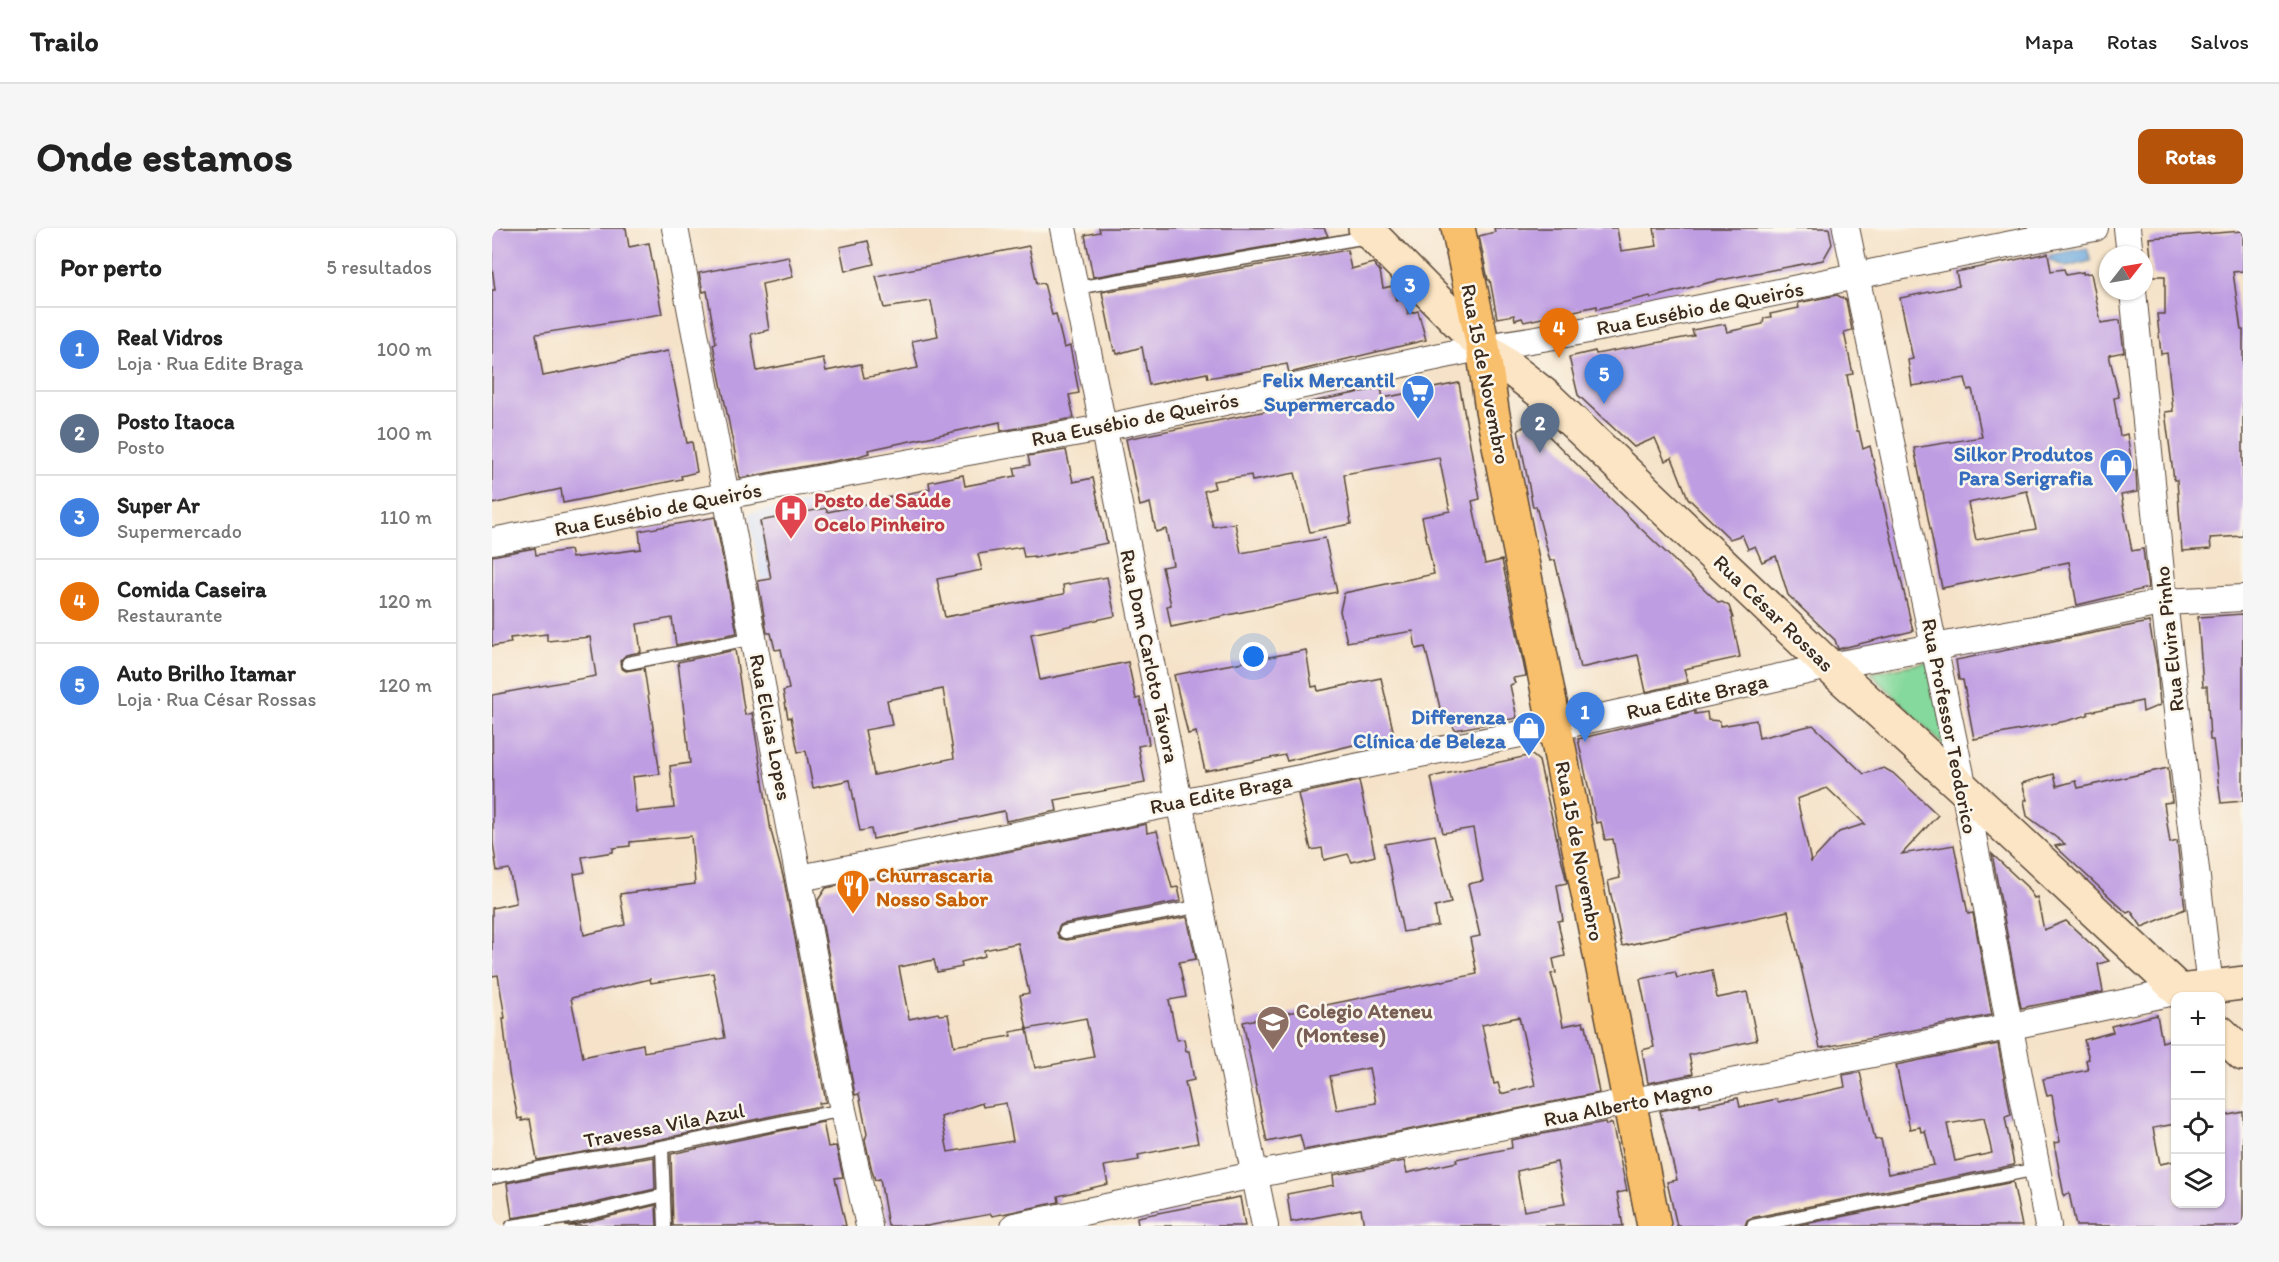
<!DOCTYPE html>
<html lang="pt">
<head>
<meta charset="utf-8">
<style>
  body { margin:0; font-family:Itim,sans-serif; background:#f6f6f6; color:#222 }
  .controls { position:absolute; right:18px; bottom:18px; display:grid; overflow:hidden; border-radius:12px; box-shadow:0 2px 4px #0004 }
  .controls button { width:54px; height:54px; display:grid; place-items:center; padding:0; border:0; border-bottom:2px solid #e0e0e0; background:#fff; color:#222; font:30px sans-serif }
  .compass { position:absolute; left:1607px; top:18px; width:54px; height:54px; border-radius:50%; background:#fff; box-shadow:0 2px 4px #0004; rotate:59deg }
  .you { position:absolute; left:762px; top:429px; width:21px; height:21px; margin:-15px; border:4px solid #fff; border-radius:50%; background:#1a73e8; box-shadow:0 0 0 9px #1a73e833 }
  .badge { display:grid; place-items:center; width:39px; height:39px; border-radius:50%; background:#b45309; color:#fff; font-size:20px; font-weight:700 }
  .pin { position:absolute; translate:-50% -50px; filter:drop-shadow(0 2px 3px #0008) }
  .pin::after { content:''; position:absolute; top:32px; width:21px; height:18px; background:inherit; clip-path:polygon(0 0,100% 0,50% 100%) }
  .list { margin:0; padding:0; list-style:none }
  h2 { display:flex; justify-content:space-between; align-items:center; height:78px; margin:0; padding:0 24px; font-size:26px }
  h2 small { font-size:20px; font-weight:400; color:#767676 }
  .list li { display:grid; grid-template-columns:39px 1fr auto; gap:18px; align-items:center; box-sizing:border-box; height:84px; padding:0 24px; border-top:2px solid #e0e0e0 }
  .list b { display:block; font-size:22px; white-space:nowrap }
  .list p { margin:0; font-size:20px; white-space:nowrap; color:#767676 }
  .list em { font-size:20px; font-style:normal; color:#767676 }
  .icon { flex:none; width:33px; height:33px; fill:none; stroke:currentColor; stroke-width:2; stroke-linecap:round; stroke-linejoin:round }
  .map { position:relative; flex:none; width:1751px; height:998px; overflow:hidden; border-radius:12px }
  header { display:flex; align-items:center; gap:36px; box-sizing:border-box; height:84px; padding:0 30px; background:#fff; border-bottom:2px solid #e0e0e0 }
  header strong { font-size:28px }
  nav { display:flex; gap:33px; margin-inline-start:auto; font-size:21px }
  .intro { display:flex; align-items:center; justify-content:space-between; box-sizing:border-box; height:144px; padding:0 36px }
  h1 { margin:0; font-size:42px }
  .button { padding:15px 27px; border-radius:12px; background:#b45309; color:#fff; font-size:21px; font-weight:700 }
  main { display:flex; gap:36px; padding:0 36px }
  aside { flex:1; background:#fff; border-radius:12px; box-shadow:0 2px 4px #0004 }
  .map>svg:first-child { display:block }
  .built { fill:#cfdafa }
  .green { fill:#85d99c; stroke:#60825d; stroke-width:1.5 }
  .water { fill:#6ca8dd; stroke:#54697e; stroke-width:1.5 }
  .building { fill:#bf9de2; fill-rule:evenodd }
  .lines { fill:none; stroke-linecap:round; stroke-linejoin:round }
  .lane-casing { stroke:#574638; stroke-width:15 }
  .street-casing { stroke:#574638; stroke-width:28 }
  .secondary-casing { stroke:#574638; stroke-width:36 }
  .primary-casing { stroke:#574638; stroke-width:36 }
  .lane { stroke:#fff; stroke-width:12 }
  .street { stroke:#fff; stroke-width:26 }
  .secondary { stroke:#fce5c4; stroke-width:33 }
  .primary { stroke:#f8bf6c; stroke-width:33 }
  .labels { text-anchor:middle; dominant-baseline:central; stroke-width:5; stroke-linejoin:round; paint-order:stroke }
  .street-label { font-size:21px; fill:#3b2a1e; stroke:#fbf7ec }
  .shop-label { font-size:21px; font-weight:bold; fill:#366cbe; stroke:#fbf7ec; text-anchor:end }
  .health-label { font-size:21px; font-weight:bold; fill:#be3a42; stroke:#fbf7ec; text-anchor:start }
  .food-label { font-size:21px; font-weight:bold; fill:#c56008; stroke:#fbf7ec; text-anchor:start }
  .education-label { font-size:21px; font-weight:bold; fill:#785e54; stroke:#fbf7ec; text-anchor:start }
</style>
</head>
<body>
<header>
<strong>Trailo</strong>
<nav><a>Mapa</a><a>Rotas</a><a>Salvos</a></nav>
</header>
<div class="intro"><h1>Onde estamos</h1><a class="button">Rotas</a></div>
<main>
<aside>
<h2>Por perto<small>5 resultados</small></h2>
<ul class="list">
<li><span class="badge" style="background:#3f7fe0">1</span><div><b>Real Vidros</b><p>Loja · Rua Edite Braga</p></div><em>100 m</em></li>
<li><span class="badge" style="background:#5c6f8a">2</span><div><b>Posto Itaoca</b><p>Posto</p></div><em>100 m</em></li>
<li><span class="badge" style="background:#3f7fe0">3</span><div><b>Super Ar</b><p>Supermercado</p></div><em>110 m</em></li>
<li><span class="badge" style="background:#e8710a">4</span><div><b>Comida Caseira</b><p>Restaurante</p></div><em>120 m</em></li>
<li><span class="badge" style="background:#3f7fe0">5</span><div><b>Auto Brilho Itamar</b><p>Loja · Rua César Rossas</p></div><em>120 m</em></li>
</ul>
</aside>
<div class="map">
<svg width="1751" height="998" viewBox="0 0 1751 998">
  <rect width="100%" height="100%" fill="#fbf7ec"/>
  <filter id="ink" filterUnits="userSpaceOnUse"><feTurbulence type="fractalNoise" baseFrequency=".0167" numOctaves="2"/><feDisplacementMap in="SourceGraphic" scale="12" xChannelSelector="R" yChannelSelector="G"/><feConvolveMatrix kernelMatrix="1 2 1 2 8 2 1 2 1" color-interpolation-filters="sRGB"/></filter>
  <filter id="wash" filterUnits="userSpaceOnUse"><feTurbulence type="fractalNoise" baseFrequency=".008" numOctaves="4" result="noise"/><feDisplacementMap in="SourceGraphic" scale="24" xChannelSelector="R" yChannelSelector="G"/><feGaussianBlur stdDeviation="1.35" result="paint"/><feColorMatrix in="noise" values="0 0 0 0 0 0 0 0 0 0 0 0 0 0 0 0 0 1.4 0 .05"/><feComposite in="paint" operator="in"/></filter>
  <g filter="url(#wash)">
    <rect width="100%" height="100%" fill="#f5e2c8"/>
    <path class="built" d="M328,271L341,339L269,352L257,285Z"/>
    <path class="green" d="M1441,433L1459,525L1379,445Z"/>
    <path class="water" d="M1595,20L1599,33L1575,39L1558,33V27Z"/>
    <g id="blocks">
      <g class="building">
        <path d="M0,0H134L137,19L157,15L170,86L44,106L51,148L176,123L195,215L200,214L205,244L189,248L190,251L71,275L69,261L0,276V62H3L0,39Z"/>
        <path d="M607,0H832L836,8L601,49L593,7L608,4Z"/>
        <path d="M1002,0H1125L1129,23L1165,18L1162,0H1337L1340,16L1331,32L1219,54L1159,70L1158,68L1105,81V78L1032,94L1030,90L1023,92L1022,87L1005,90L998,52H996L987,8L1003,4Z"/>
        <path d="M1751,3V43L1741,44L1749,102H1751V308L1718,310L1719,321L1690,323L1685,252H1682L1673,184L1681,183L1675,125L1669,126L1665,86H1673V48H1661L1657,10Z"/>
        <path d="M376,13L382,36L353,43L348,19Z"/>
        <path d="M537,18L545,56L552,55L560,87L564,86L572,120L578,118L587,165L577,167L582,190L509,203L508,194L376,222L377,225L364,229L248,250L221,116L224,115L215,63L211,64L207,45L296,28L301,49L270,56L277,102L259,106L265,143L331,130L334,143L369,136L372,150L426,140L420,113L446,108L439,73L392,80L384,48Z"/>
        <path d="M855,22L859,41L881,35L888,43L891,60L901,58L904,73L913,71L916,86L926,83L934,112L797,145L795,136L716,150L715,145L657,157L650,119L625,126L624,122L622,123L610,64Z"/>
        <path d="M1556,25L1559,43L1572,41L1574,47L1591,44V46L1599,45L1609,95L1628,92L1632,124L1617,127L1627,169L1622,170L1628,208L1635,206L1641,243L1644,242L1645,264L1629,267L1640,323L1651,321L1656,360L1585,377L1577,334L1450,360L1422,220L1490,209L1480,161L1476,162L1473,150L1420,158L1416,132L1421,131L1408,70L1467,58L1464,44ZM1535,263L1544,301L1484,312L1476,275Z"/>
        <path d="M1345,67L1354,72L1360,102L1352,104L1361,146L1355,147L1365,203H1367L1371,221L1378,218L1421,403L1346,421L1343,412L1296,367L1284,328L1270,334L1263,318L1256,321L1250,307L1238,311L1196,270L1180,230L1173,233L1163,210L1142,219L1086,167L1077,129L1103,123L1104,126L1202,108L1200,102L1233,96L1235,104L1271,96L1272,90L1279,89L1278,86L1307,80L1306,75Z"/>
        <path d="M967,155L988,271L980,273L993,336L1010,332L1034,448L1021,450L1023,455L1018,457L1025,490L963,502L957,491L951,492L933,419L924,421L921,403L855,414L848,383L852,365L942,346L930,289L958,283L947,229L852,246L859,296L818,304L803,245L760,253L759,247L721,253L723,260L712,263L721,299L743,295L749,325L833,310L845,364L679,399L675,378L679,377L670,339L681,337L674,301L664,304L658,275L648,278L634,211L889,160L891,170Z"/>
        <path d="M1042,193L1145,297L1227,375L1230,374L1237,378L1241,390L1240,391L1248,429L1192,441L1196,454L1154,464L1146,427L1088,440L1063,332L1058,333L1044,278L1041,279L1026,202Z"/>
        <path d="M574,222L581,254L601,250L615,315L542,330V328L532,329L530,319L486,326L490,342L445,351L453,389L572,366L571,357L615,349L623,388L539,406L548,452L636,434L644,471L648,470L657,516L646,518L653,555L563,572L565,583L514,593L512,583L381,611L379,601L368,603L358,552L321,560L314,523L306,524L299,489L296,490L291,463L297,461L289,421L283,422L279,405H275L266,353L279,351L268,293L334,280L335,284L393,272V270L438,261L437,254L471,247L473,258L524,248L522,240L538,237L536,228ZM451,461L462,530L382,547L373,502L400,497L395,472Z"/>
        <path d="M223,289L245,405L184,417L180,390L145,396L149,424L134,427L128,433L129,440L134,443L152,440L168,546L140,549L144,584L182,580L178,538L198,535L186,434L243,422L253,487L260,485L279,603L292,652L334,874L327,875L328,878L169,911L45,932L38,891L30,893V890L26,891L17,845L11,790H13L6,747L0,748V680L24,675L17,641L5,643L1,615L0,467L104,448L98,409L55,413V406L18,410L19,415L0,418V328L43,320L44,327L78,322L80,330L149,321L147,303ZM199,608L203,656L128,666L133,697L92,707L82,646L93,644L90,629L121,624V620L138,618V614ZM221,745L233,810L152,824L151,816L91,829L79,770L158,751L159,755Z"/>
        <path d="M1751,386V573L1729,575L1721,512H1718L1715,458H1711L1706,389Z"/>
        <path d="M1657,394L1665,438L1668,477L1651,484L1650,473L1596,484V487L1574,493L1482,511L1471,452H1467L1464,432Z"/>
        <path d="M814,422L820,459L825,458L826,463L889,450L904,515L883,520L882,512L795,533L793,527L713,543L704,504L696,506L682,447Z"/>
        <path d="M1203,483V486L1215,484L1216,492L1228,493V498L1264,492L1267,510L1321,497L1372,546L1392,540L1401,545L1446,587L1410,626L1462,617L1476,686L1481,685L1500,787L1328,820L1296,683L1130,718L1116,653L1128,650L1121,611L1113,612L1109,594L1104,595L1086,511ZM1335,560L1373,596L1347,604L1319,634L1305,571Z"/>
        <path d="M1040,527L1047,533L1075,655L1065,657L1071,692L1066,693L1073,728L1061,731L1064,745L1059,746L1064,763L1071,798L1091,794L1092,798L1094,797L1107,865L812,922L808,907L775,914L751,794L985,746L978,710L988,708L976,656L991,653L981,600L951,605L939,549ZM1027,789L1043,857L1009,866L1006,855L1002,856L990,797ZM877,840L884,875L845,882L838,848Z"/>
        <path d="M1676,540L1680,574L1672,575L1678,615L1685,613L1693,681L1650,699L1639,683L1635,685L1563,618L1573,616L1535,588L1532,572H1535L1530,555L1562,546L1565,558L1584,553L1586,560Z"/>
        <path d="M867,553L883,628L860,634L856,626L832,632L830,620L819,622L806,566Z"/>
        <path d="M654,596L655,605L665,603L680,660L686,659L689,673L571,696L567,698L565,705L567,710L575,712L695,689L704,731L687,734L694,769L677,772L685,812L692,811L694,823H697L702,852L693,854L706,915L646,927L647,932L612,938L616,956L566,968L567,974L515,985L500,988L499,986L435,998H396L388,951L383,952L380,943L373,912L375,906L367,866L363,867L326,672L334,660ZM526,715L537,765L528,767L535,801L518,804L519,808L462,818L456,786L447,787L446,785L417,791L407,739L442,732L445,744L470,739L469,734L493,728L492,722ZM594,790L602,829L543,840L535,801ZM490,875L491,879L514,875L521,913L456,924L449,889Z"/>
        <path d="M943,607L959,675L943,679L946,698L911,704L893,616Z"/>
        <path d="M1500,626L1535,659L1542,670L1545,669L1552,702L1574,693L1617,733L1606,736L1611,764L1529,780Z"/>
        <path d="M1220,742L1225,770L1255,764L1265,812L1197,827L1201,846L1156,855L1150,822L1162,819L1148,751L1183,744L1185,750Z"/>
        <path d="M1665,787L1670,814L1683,810V896L1661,900L1668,936L1683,933V975H1728V889L1751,884V998H1584L1577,965L1572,968L1562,915L1568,914L1560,867L1555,868L1551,851L1596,842L1594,832L1597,831L1592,812L1621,804L1619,798Z"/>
        <path d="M1506,816L1519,887L1513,889L1522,937L1259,990L1255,992L1253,998H1185L1175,954L1185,952L1168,883L1208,875V878L1246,870L1248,879L1285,871L1286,874L1353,859L1351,847L1368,844L1383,912L1389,911L1396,946L1442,937L1433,903L1429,904L1428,899L1418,901L1404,837ZM1492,890L1500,925L1463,933L1455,896Z"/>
        <path d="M331,894L336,919L344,918L351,949L343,950L354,998H181L179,926Z"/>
        <path d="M1113,894L1114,897L1120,895L1135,963L1125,965L1131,998H872L869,981L799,994L795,966L842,957L841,947L912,933L915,945L965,934L964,931L1020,920L1019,912ZM1065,934L1073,976L1032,983L1025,943Z"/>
        <path d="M162,929L163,961L82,980L20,990L15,955L67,944Z"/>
        <path d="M1521,954L1530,998H1303Z"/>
        <path d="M748,969L753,998H646L645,989Z"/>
        <path d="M164,977L165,998H73L86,996Z"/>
      </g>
    </g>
  </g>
  <g filter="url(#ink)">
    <use href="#blocks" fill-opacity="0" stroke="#574638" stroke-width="1.5"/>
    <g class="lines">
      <g class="lane-casing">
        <g id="lane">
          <path d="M584,60L875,9"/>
          <path d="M136,435L262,410"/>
          <path d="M573,704L709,678"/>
          <path d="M170,919L173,998"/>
          <path d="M0,950L65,936L170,919L351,882"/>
          <path d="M20,998L84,988L172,967"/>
          <path d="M1261,998L1545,941"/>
        </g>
      </g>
      <g class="street-casing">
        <g id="street">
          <path d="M183,0L351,882L377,998"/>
          <path d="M571,0L773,998"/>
          <path d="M1354,0L1472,561L1556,998"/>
          <path d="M1635,0L1638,27"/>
          <path d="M1641,63L1672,374L1718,759"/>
          <path d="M0,313L248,265L610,200L991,119C1059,110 1125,97 1193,83C1330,56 1466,25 1603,0"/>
          <path d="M308,650L1078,496L1337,438L1575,395L1672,374L1751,370"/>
          <path d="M522,998C603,983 682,963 762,947C1070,886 1379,829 1687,763"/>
        </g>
      </g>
      <g class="secondary-casing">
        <g id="secondary">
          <path d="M873,0L991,119L1055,169L1337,438L1472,561L1693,768"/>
          <path d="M1687,763L1751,755"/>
          <path d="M1728,804L1751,826"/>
        </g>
      </g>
      <g class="primary-casing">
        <path id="primary" d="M966,0L991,119L1000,182L1162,998"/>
      </g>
      <use href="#lane" class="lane"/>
      <use href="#street" class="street"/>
      <use href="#secondary" class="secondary"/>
      <use href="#primary" class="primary"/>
    </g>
  </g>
  <defs>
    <g id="supermarket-pin" transform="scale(1.725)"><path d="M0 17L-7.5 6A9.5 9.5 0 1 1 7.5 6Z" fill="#3f7fe0" stroke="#fbf7ec"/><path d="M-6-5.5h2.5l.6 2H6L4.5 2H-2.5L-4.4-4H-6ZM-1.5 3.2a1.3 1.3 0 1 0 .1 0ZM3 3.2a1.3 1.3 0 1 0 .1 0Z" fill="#fff"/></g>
    <g id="shop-pin" transform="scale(1.725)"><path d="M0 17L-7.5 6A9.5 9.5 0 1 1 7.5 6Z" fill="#3f7fe0" stroke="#fbf7ec"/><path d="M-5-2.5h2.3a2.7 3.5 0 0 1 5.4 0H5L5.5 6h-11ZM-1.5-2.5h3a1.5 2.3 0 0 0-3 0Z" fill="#fff"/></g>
    <g id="hospital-pin" transform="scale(1.725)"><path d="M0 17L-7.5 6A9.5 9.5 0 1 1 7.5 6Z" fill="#e0444e" stroke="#fbf7ec"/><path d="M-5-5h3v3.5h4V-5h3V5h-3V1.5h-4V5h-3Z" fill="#fff"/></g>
    <g id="restaurant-pin" transform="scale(1.725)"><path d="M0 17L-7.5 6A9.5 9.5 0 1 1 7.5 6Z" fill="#e8710a" stroke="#fbf7ec"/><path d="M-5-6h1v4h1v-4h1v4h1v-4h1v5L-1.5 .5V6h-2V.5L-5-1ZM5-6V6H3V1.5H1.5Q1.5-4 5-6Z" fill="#fff"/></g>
    <g id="school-pin" transform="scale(1.725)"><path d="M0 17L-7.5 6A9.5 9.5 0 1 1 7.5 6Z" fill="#8d6e63" stroke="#fbf7ec"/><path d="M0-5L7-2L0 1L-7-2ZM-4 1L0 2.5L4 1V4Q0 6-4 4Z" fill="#fff"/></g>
  </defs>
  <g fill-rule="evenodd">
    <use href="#supermarket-pin" x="926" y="163"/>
    <use href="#shop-pin" x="1624" y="237"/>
    <use href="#hospital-pin" x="299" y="283"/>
    <use href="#shop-pin" x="1037" y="500"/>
    <use href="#restaurant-pin" x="361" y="658"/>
    <use href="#school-pin" x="781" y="794"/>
  </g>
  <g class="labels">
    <g class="street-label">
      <text transform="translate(1208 80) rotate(-11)">Rua Eusébio de Queirós</text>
      <text transform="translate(994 146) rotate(79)">Rua 15 de Novembro</text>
      <text transform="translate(643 191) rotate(-11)">Rua Eusébio de Queirós</text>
      <text transform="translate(166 281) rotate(-11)">Rua Eusébio de Queirós</text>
      <text transform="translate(1282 385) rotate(44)">Rua César Rossas</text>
      <text transform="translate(1677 411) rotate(-96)">Rua Elvira Pinho</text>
      <text transform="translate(658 428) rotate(78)">Rua Dom Carloto Távora</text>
      <text transform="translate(1205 468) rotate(-13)">Rua Edite Braga</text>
      <text transform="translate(1458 498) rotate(79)">Rua Professor Teodorico</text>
      <text transform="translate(279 499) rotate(79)">Rua Elcias Lopes</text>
      <text transform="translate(729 565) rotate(-11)">Rua Edite Braga</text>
      <text transform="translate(1088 623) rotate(79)">Rua 15 de Novembro</text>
      <text transform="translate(1136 875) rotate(-11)">Rua Alberto Magno</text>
      <text transform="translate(172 897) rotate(-11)">Travessa Vila Azul</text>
    </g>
    <g class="shop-label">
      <text x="903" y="151">Felix Mercantil<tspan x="903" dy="24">Supermercado</tspan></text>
      <text x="1601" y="225">Silkor Produtos<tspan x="1601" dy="24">Para Serigrafia</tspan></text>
      <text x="1014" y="488">Differenza<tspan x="1014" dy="24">Clínica de Beleza</tspan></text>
    </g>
    <g class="health-label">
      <text x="322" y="271">Posto de Saúde<tspan x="322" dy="24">Ocelo Pinheiro</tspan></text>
    </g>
    <g class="food-label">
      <text x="384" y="646">Churrascaria<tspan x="384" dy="24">Nosso Sabor</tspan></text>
    </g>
    <g class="education-label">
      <text x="804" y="782">Colegio Ateneu<tspan x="804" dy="24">(Montese)</tspan></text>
    </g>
  </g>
</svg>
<div class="controls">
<button>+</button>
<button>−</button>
<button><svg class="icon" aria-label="locate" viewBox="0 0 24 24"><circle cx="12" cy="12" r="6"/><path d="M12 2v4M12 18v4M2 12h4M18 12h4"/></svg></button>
<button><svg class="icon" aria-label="layers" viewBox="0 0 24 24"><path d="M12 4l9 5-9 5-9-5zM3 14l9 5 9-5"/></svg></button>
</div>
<svg class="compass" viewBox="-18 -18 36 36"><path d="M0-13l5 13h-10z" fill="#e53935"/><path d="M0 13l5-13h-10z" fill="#767676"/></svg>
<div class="you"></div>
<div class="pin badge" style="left:1093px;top:514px;background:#3f7fe0">1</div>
<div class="pin badge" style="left:1048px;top:225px;background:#5c6f8a">2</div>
<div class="pin badge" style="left:918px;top:87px;background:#3f7fe0">3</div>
<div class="pin badge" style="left:1067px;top:130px;background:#e8710a">4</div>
<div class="pin badge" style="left:1112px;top:176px;background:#3f7fe0">5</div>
</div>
</main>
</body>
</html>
